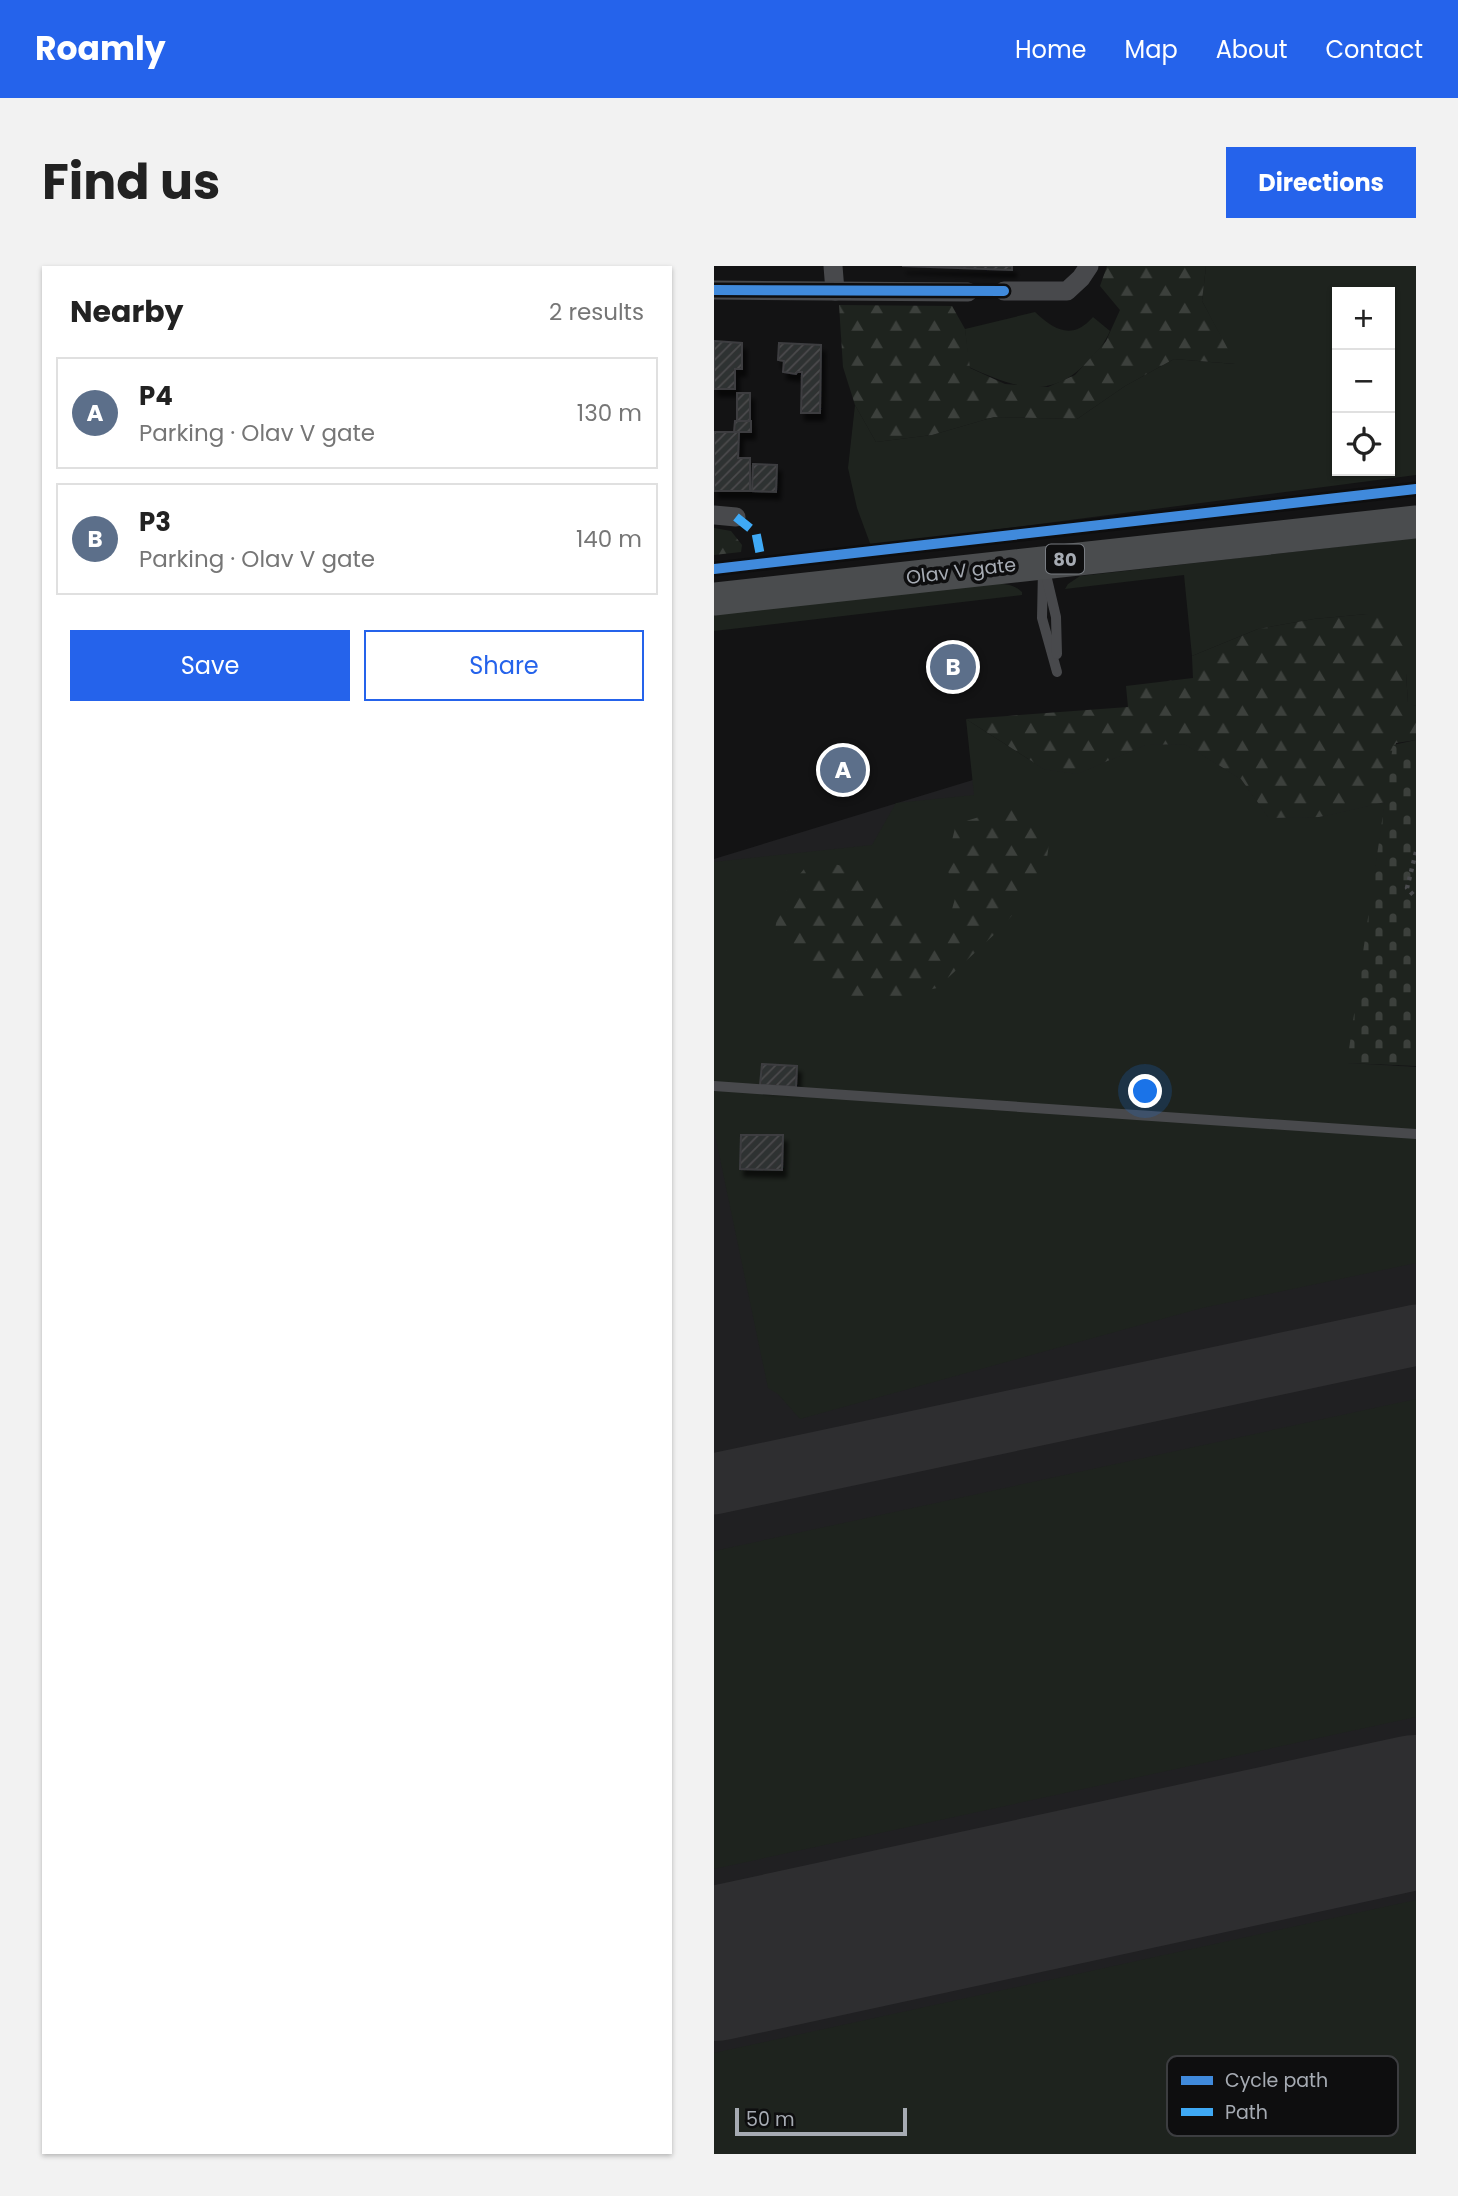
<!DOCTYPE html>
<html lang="en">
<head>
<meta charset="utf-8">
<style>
  body { margin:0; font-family:Poppins,sans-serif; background:#f2f2f2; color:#222 }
  .controls { position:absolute; right:21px; top:21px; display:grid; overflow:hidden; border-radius:0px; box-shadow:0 2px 5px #0004 }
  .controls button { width:63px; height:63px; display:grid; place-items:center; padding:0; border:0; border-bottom:2px solid #e0e0e0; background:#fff; color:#222; font:35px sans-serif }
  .scale { position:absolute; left:21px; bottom:18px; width:172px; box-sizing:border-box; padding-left:7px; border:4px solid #a6abb3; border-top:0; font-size:19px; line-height:24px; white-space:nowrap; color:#a6abb3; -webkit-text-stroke:5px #0e0e0f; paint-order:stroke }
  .you { position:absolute; left:432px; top:826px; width:24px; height:24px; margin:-18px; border:5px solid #fff; border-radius:50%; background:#1a73e8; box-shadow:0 0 0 10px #1a73e833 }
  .badge { display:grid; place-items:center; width:46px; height:46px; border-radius:50%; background:#2563eb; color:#fff; font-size:23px; font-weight:700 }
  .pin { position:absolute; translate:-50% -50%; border:4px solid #fff; box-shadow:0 2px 7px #0006 }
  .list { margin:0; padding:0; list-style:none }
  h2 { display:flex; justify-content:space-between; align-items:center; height:91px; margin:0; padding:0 28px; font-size:30px }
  h2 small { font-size:23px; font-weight:400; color:#767676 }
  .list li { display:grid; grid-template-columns:46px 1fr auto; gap:21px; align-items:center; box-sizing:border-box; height:112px; margin:0 14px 14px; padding:0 14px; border:2px solid #e0e0e0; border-radius:0px }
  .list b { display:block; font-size:26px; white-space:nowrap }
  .list p { margin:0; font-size:23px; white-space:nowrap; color:#767676 }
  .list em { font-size:23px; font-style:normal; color:#767676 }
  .actions { display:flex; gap:14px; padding:21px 28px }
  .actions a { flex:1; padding:16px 0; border:2px solid #2563eb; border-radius:0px; text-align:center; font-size:24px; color:#2563eb }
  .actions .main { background:#2563eb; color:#fff }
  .icon { flex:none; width:38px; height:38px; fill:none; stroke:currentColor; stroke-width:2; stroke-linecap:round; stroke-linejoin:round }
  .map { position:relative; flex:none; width:702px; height:1888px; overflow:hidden; border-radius:0px }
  header { display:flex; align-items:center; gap:42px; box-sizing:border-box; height:98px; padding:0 35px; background:#2563eb; color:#fff }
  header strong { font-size:33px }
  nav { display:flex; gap:38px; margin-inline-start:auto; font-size:24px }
  .intro { display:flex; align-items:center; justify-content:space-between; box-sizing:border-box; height:168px; padding:0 42px }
  h1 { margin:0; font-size:49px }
  .button { padding:18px 32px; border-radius:0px; background:#2563eb; color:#fff; font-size:24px; font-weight:700 }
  main { display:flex; gap:42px; padding:0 42px }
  aside { flex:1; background:#fff; border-radius:0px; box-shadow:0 2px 5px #0004 }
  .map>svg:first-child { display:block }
  .built { fill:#202022 }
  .grass { fill:#1e231e; fill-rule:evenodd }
  .forest { fill:url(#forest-firs) }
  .cemetery { fill:url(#cemetery-stones) }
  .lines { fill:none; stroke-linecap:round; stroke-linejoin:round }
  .taxiway { stroke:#2e2e30; stroke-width:61 }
  .runway { stroke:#2e2e30; stroke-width:154 }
  .building { fill:url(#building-hatch); stroke:#3c3d40; stroke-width:2; filter:url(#shadow) }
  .path { stroke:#494a4d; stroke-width:4.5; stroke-dasharray:3.5 5; stroke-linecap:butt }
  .service { stroke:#48494c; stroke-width:10 }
  .minor { stroke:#48494c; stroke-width:19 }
  .trunk { stroke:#4a4c4e; stroke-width:33 }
  .quiet { stroke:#3fa9f5; stroke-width:9; stroke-dasharray:18 9; stroke-linecap:butt }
  .cycleway-casing { stroke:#0e0e0f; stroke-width:15 }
  .cycleway { stroke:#408adc; stroke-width:10 }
  .labels { text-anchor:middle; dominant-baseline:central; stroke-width:7; stroke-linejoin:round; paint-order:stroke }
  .shield { fill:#0e0e0f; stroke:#787c82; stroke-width:2 }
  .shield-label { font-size:18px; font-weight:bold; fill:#a6abb3 }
  .street-label { font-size:19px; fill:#a6abb3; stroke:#0e0e0f }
  .key { fill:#0e0e0f; stroke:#3c3d40; stroke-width:2 }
  .key-label { font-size:19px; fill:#a6abb3 }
</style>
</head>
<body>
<header>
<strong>Roamly</strong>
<nav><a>Home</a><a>Map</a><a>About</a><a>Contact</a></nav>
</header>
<div class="intro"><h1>Find us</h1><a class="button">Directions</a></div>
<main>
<aside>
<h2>Nearby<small>2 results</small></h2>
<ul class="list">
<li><span class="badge" style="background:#5c6f8a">A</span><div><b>P4</b><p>Parking · Olav V gate</p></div><em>130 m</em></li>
<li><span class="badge" style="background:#5c6f8a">B</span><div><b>P3</b><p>Parking · Olav V gate</p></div><em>140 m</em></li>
</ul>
<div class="actions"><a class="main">Save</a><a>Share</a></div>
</aside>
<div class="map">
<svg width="702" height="1888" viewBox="0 0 702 1888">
  <defs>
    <pattern id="forest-firs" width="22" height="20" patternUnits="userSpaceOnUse" patternTransform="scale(1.75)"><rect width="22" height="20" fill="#1e231e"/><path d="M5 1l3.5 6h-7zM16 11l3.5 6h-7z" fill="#3c403c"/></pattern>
    <pattern id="cemetery-stones" width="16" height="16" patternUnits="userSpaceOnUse" patternTransform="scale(1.75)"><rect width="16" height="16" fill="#1e231e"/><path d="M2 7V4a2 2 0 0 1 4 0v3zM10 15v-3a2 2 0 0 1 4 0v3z" fill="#3c403c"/></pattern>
    <pattern id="building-hatch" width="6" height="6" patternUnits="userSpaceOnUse" patternTransform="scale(1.75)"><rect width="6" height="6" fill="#2f3031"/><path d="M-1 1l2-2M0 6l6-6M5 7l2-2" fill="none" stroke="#4a4b4c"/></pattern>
    <filter id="shadow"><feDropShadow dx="4" dy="7" stdDeviation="2" flood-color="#0009"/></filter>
  </defs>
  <rect width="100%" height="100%" fill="#131314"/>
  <path class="built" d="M472,449L682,477L633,797L702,801V1888H0V593Z"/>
  <g class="grass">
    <path d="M492,0H702V209L157,280L143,242L134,202L141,139L162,176L218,169L280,151L363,153L411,120L460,93L521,98L488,35ZM623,26H676V205H623Z"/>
    <path d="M321,46C341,65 359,74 379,51L396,65C391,77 383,86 374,95C337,136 299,121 255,101L251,63Z"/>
    <path d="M702,272V440L694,438L692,408L653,348L600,353L544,363L478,390L470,309L351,323L354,318L366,310Z"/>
    <path d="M279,317C290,318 300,318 308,326V329L0,365V348Z"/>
    <path d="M252,453L330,503L363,508L431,479L471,478L527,513L555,552L605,551L671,536L634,797L702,801V997L488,1042L86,1153L64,1128L54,1122L0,864V596L158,579L182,537L260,529Z"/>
    <path d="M702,1133V1451L0,1603V1285Z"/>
    <path d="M702,1634V1888H0V1787Z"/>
  </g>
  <g class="forest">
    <path d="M393,0H492L488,35L522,98L460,93L411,120L363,153L280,151L218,169L162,176L141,139L129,101L125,39L238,40L251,63L256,102L291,118L334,121L361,109L392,75L406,44L386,20Z"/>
    <path d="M0,262L17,265L28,279L27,286L0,289Z"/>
    <path d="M653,348L683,354L692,370V408L694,437L702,440V474L682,477L671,536L605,551L555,552L527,513L471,478L431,479L363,508L330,503L252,453L414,441L412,420L479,412L478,390L544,363L600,353Z"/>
    <path d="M295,542L318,545L335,578L332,599L321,624L284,665L223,722L147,739L116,720L61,664L66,633L98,593L133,601L165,618L219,667L235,654L242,629L232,599L242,558Z"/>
  </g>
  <path class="cemetery" d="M702,474V800L633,797L679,479Z"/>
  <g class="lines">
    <path class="taxiway" d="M0,1218L702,1069"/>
    <path class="runway" d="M0,1698L702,1546"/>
  </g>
  <g class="building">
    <path d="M188,0H298V4Z"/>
    <path d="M0,75L28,77V103H21V123H0Z"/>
    <path d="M65,77L107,79L106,147H87L88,106H83L82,108L69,106L70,95L64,94Z"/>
    <rect x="23" y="127" width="13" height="28"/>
    <path d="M21,155H37V166H20Z"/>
    <path d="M0,166H25L24,192H36V225H0Z"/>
    <path d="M39,198L63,199L62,226L38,225Z"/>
    <path d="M48,798L83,800L82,821L46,819Z"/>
    <path d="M27,869H69L68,904L26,903Z"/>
  </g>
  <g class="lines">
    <path class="path" d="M702,586L693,622L702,632"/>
    <g class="service">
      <path d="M329,303L328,352L343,406"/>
      <path d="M333,313L342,351L343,388"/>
      <path d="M0,820L702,868"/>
    </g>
    <g class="minor">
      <path d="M119,0L121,25"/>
      <path d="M0,24L254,26"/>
      <path d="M290,25H353L367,12L375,0"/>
      <path d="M0,249L22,251"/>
    </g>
    <path class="trunk" d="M0,333L702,256"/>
    <path class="quiet" d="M22,251L42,267L48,297"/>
    <g class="cycleway-casing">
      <g id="cycleway">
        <path d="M0,24L290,25"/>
        <path d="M0,303L702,223"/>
      </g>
    </g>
    <use href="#cycleway" class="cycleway"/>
  </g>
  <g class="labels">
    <rect class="shield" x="332" y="278.5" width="38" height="29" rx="5"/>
    <g class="shield-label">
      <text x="351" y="293">80</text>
    </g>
    <g class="street-label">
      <text transform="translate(247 305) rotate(-7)">Olav V gate</text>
    </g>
  </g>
  <rect x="453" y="1790" width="231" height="80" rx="10" class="key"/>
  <rect x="467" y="1810" width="32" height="9" fill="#408adc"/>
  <rect x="467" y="1842" width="32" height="8" fill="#3fa9f5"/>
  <g class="key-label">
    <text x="511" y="1821">Cycle path</text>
    <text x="511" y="1853">Path</text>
  </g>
</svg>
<div class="controls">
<button>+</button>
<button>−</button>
<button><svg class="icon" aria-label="locate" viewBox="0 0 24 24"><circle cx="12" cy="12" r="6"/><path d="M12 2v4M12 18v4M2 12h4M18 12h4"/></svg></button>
</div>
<div class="scale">50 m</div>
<div class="you"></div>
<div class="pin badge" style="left:129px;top:504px;background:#5c6f8a">A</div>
<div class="pin badge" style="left:239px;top:401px;background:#5c6f8a">B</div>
</div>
</main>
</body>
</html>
